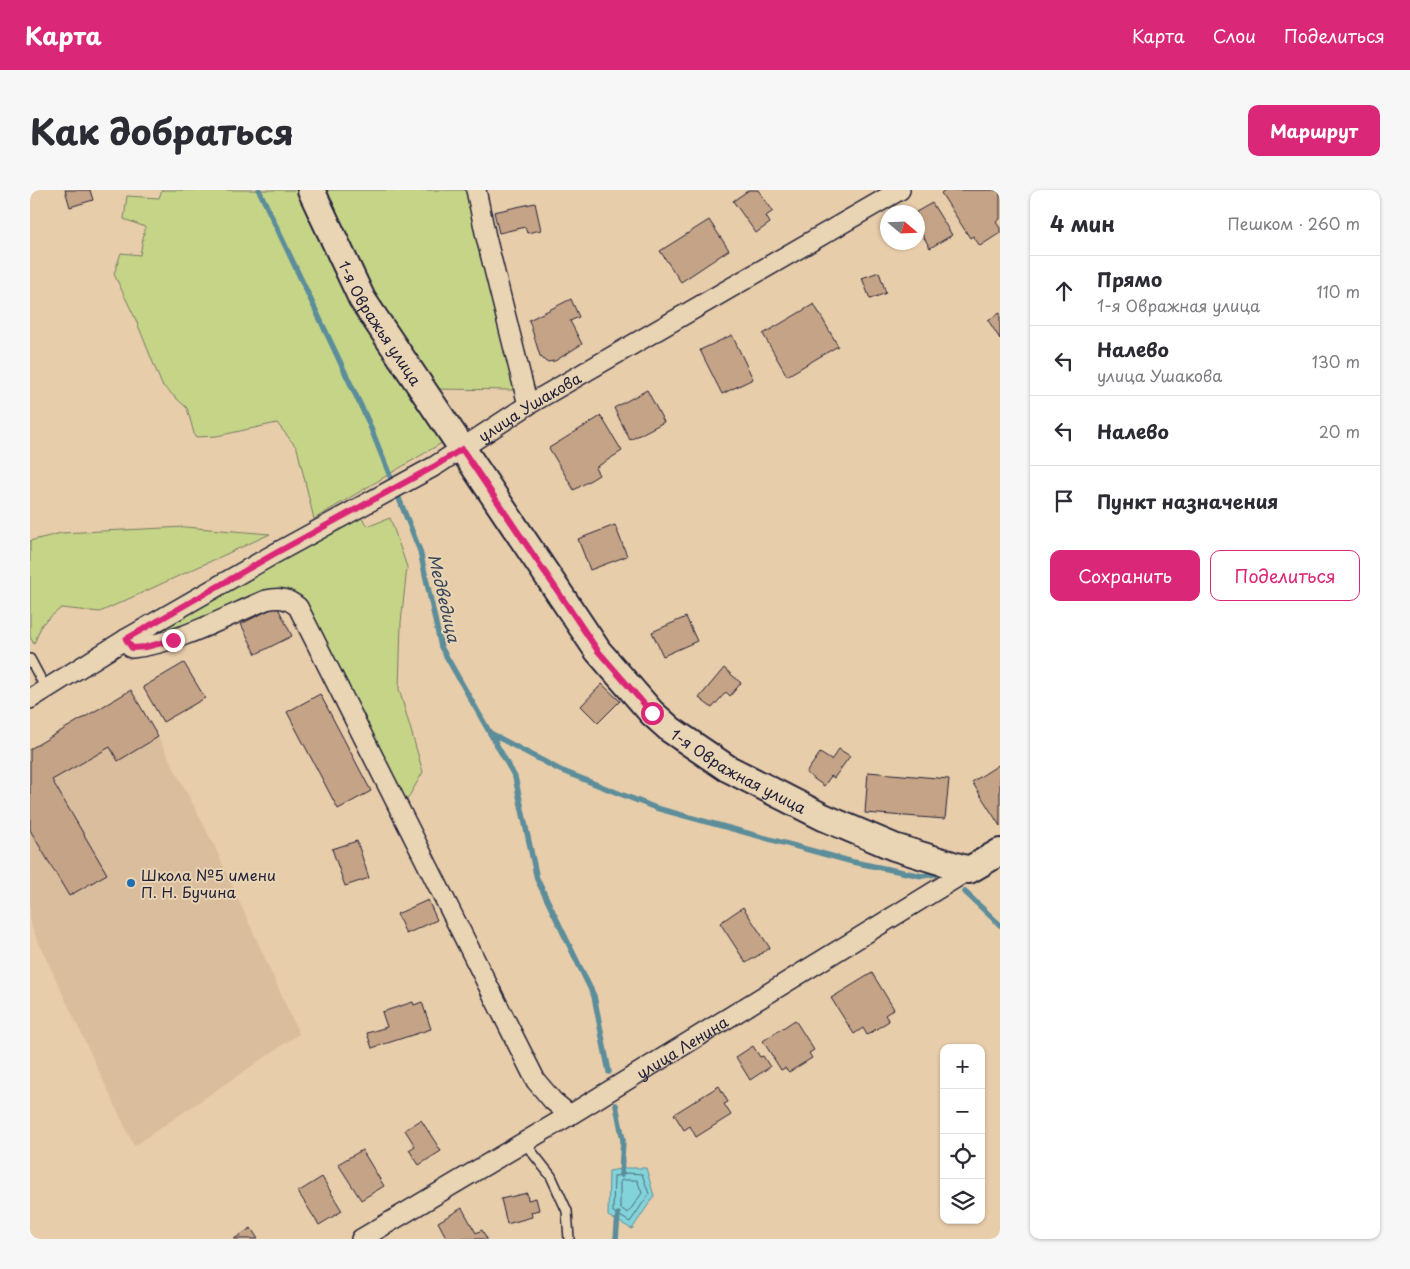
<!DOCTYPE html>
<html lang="ru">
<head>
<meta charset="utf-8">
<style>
  body { margin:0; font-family:"Playpen Sans",sans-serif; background:#f7f7f7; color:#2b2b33 }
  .controls { position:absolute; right:15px; bottom:15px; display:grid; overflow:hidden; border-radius:10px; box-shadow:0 1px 4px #0004 }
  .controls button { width:45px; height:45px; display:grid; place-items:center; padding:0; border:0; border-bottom:1px solid #e1e1e2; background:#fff; color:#2b2b33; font:25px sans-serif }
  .compass { position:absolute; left:850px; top:15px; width:45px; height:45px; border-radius:50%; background:#fff; box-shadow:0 1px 4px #0004; rotate:109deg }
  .stop { position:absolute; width:15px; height:15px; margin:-11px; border:4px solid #db2777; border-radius:50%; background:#fff }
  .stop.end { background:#db2777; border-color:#fff; box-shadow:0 1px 5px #0008 }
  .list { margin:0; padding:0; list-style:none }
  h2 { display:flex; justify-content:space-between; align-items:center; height:65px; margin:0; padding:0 20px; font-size:21px }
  h2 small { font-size:16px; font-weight:400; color:#7c7c81 }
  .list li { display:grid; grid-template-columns:32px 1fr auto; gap:15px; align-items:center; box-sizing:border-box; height:70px; padding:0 20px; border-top:1px solid #e1e1e2 }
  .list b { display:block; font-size:19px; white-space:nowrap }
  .list p { margin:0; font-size:16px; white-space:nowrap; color:#7c7c81 }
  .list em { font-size:16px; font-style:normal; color:#7c7c81 }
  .actions { display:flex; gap:10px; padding:15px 20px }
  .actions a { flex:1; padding:11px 0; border:1px solid #db2777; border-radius:10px; text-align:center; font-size:18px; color:#db2777 }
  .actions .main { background:#db2777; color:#fff }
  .icon { flex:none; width:28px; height:28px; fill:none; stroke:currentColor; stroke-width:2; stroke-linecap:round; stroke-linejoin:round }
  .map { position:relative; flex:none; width:970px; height:1049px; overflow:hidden; border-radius:10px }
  header { display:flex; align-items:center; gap:30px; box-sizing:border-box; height:70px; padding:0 25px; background:#db2777; color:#fff }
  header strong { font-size:24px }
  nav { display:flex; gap:28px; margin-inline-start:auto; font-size:18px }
  .intro { display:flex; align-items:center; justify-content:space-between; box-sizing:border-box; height:120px; padding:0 30px }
  h1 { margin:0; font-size:35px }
  .button { padding:12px 22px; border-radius:10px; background:#db2777; color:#fff; font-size:18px; font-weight:700 }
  main { display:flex; gap:30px; padding:0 30px }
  aside { flex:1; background:#fff; border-radius:10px; box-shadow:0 1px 4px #0004 }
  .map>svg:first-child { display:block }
  .built { fill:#dabd9d }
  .green { fill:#c6d488; stroke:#747b62 }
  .water { fill:#83d4da; stroke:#5c8d9a }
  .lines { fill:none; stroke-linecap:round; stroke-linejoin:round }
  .shore { stroke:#49697b; stroke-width:1 }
  .stream { stroke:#5c8d9a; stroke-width:5.5 }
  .building { fill:#c5a386; stroke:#22223b }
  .lane-casing { stroke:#22223b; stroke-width:12 }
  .street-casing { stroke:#22223b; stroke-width:22 }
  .secondary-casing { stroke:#22223b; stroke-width:30 }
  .lane { stroke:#e9d4b3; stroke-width:9 }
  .street { stroke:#e9d4b3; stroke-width:19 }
  .secondary { stroke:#e9d4b3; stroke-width:26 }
  .route { stroke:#db2777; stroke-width:6 }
  .poi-dot { fill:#1f6fb2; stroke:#e9d4b3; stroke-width:2 }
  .labels { text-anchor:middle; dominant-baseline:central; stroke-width:4; stroke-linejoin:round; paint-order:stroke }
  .street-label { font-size:15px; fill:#22223b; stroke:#e9d4b3 }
  .poi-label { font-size:15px; fill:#22223b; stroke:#e9d4b3; text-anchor:start }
  .water-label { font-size:16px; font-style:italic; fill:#35465b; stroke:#e9d4b3 }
</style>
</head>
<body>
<header>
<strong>Карта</strong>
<nav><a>Карта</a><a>Слои</a><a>Поделиться</a></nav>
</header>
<div class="intro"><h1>Как добраться</h1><a class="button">Маршрут</a></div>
<main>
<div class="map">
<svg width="970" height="1049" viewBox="0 0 970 1049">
  <rect width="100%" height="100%" fill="#e8cdaa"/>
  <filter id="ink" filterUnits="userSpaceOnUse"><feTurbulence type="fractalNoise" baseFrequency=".02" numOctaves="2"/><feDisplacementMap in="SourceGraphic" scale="10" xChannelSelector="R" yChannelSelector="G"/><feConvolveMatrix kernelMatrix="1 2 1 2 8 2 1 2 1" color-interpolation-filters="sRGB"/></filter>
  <g filter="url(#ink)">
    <path class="built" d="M101,500L128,547L183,653L269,844L104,956L0,734V559Z"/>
    <g class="green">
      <path d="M132,0H269L415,251L284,329L267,258L247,233L187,246L165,247L157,218L132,195L106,130L84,84L91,63L110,65L115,37L94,29L97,6L129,8Z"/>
      <path d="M293,0H440L487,200L402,199L341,104Z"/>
      <path d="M330,327L339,336L360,328L377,377L371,433L369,499L393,582L374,615L261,406L142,446H107Z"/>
      <path d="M155,337L240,344L70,422L31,418L12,434L4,454L0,447V351L31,343Z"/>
    </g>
    <path class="water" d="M596,978H616L624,1006L602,1039L578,1026L579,981Z"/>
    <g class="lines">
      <g class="shore">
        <path d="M597,983L612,984L619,1004L600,1032L583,1022L584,987Z"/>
        <path d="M592,990H607L612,1003L598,1023L590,1018V993Z"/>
      </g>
      <g class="stream">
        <path d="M229,0L338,231L390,361L411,457L485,587L507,689L564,806L579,882"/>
        <path d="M460,543L530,580L626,618L823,672L892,686L912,683"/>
        <path d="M935,702L970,735"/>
        <path d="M586,915L593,950L591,985"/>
        <path d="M586,1049L588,1024"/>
      </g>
    </g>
    <g class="building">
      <path d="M35,0H60L63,10L40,17Z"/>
      <path d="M719,0H728L743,21L736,26L740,33L726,43L703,11Z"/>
      <path d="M915,0H970V29L966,32L970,38V43L950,56L943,46L940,48L911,3Z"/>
      <path d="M505,13L511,40L497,43L495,37L469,43L464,22Z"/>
      <path d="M902,13L922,45L900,58L888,37L886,22Z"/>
      <path d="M679,30L699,60L651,92L630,61Z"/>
      <path d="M849,82L856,103L840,109L832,88Z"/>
      <path d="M541,109L549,127L540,131L552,154L525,171L516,172L510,166L499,130Z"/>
      <path d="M784,114L808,156L757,186L733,144Z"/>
      <path d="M970,123V149L958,130Z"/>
      <path d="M702,145L723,189L692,204L670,160Z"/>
      <path d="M617,200L634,232L600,250L584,218Z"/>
      <path d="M571,226L592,261L565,278L569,285L544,300L519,258Z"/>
      <path d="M585,335L597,366L560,380L548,349Z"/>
      <path d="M247,416L262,446L226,464L211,434Z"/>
      <path d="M656,427L667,451L633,466L622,442Z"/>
      <path d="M154,473L175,508L133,532L113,497Z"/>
      <path d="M694,478L711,493L700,506L696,502L682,518L669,508Z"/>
      <path d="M572,494L590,511L568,533L551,516Z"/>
      <path d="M101,500L128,547L88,571L80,557L22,590L77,684L39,706L0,640V559Z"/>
      <path d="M290,504L341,601L308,619L257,522Z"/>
      <path d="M809,559L820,566L804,588L801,586L794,596L776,583L790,563L801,570Z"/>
      <path d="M970,574V636L942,592Z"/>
      <path d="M838,582L919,589L915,629L835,623Z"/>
      <path d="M327,651L339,688L315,696L302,659Z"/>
      <path d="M398,710L407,730L376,744L367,724Z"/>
      <path d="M713,717L740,758L716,773L690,733Z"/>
      <path d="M842,783L864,819L855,825L859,831L837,845L833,838L824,844L801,808Z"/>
      <path d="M383,812L384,815L392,812L401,839L342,858L337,843L357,837L352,822Z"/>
      <path d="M765,830L784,860L779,863L782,868L759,882L755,878L751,880L733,851Z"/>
      <path d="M723,856L730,867L733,866L740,877L720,890L706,867Z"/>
      <path d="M689,896L698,912L694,914L701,925L666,947L660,936L654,940L644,924Z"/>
      <path d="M391,930L411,961L389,975L379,960L385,956L375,940Z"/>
      <path d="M332,960L354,996L331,1010L308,974Z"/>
      <path d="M292,987L312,1021L289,1035L268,1002Z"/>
      <path d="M497,1003L498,1010L506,1008L509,1020L501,1022L502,1027L477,1034L471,1009Z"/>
      <path d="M432,1018L446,1043L452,1040L457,1049H417L408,1032Z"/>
      <path d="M221,1038L228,1049H204Z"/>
    </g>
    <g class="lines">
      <g class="lane-casing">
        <g id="lane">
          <path d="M0,469L16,499"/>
          <path d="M494,952L521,986L537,1021L539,1049"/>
        </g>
      </g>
      <g class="street-casing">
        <g id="street">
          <path d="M446,0L456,47L498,215"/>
          <path d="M96,449L102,458C149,453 193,428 236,410C250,407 257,408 268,417L506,891L523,911L540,925"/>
          <path id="s1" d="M0,509L96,449L244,364L405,276L498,215L870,0"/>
          <path id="s2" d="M331,1049L540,925L939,680"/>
        </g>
      </g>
      <g class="secondary-casing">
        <g id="secondary">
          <path id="s3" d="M281,0L332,109L568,461L622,523L641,540L697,578L793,627L864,657L939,680L970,662"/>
        </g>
      </g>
      <use href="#lane" class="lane"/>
      <use href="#street" class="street"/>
      <use href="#secondary" class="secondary"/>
    </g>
  </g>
  <g class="lines" filter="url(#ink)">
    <path class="route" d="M143,450L116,457L102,458L96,449L244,364L405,276L432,259L568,461L622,523"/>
  </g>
  <circle class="poi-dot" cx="101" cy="693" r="5"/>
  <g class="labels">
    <g class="street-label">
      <text stroke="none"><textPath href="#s3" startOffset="150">1-я Овражья улица</textPath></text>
      <text stroke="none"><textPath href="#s1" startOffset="579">улица Ушакова</textPath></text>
      <text stroke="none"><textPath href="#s3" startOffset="731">1-я Овражная улица</textPath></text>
      <text stroke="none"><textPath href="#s2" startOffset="374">улица Ленина</textPath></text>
    </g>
    <g class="poi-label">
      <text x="111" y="684">Школа №5 имени<tspan x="111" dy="17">П. Н. Бучина</tspan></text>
    </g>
    <g class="water-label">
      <text transform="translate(415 408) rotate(77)">Медведица</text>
    </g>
  </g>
</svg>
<div class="controls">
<button>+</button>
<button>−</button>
<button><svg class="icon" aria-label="locate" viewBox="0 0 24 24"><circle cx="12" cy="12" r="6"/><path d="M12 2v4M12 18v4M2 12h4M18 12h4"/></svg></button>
<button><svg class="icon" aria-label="layers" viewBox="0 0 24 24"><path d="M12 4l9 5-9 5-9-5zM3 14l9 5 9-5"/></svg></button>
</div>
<svg class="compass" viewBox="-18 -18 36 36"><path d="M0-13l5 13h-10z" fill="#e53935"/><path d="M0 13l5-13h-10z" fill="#7c7c81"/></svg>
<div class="stop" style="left:622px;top:523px"></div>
<div class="stop end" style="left:143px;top:450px"></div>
</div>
<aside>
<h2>4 мин<small>Пешком · 260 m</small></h2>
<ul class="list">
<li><svg class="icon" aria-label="ahead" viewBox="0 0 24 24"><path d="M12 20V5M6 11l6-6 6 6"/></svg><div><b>Прямо</b><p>1-я Овражная улица</p></div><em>110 m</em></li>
<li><svg class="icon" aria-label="left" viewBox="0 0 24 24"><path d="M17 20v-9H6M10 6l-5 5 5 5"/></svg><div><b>Налево</b><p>улица Ушакова</p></div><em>130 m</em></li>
<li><svg class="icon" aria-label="left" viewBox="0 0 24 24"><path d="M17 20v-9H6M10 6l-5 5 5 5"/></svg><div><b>Налево</b></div><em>20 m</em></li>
<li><svg class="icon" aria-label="arrive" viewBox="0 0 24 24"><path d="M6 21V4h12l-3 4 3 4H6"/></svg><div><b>Пункт назначения</b></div></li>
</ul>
<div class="actions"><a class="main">Сохранить</a><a>Поделиться</a></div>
</aside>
</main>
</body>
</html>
